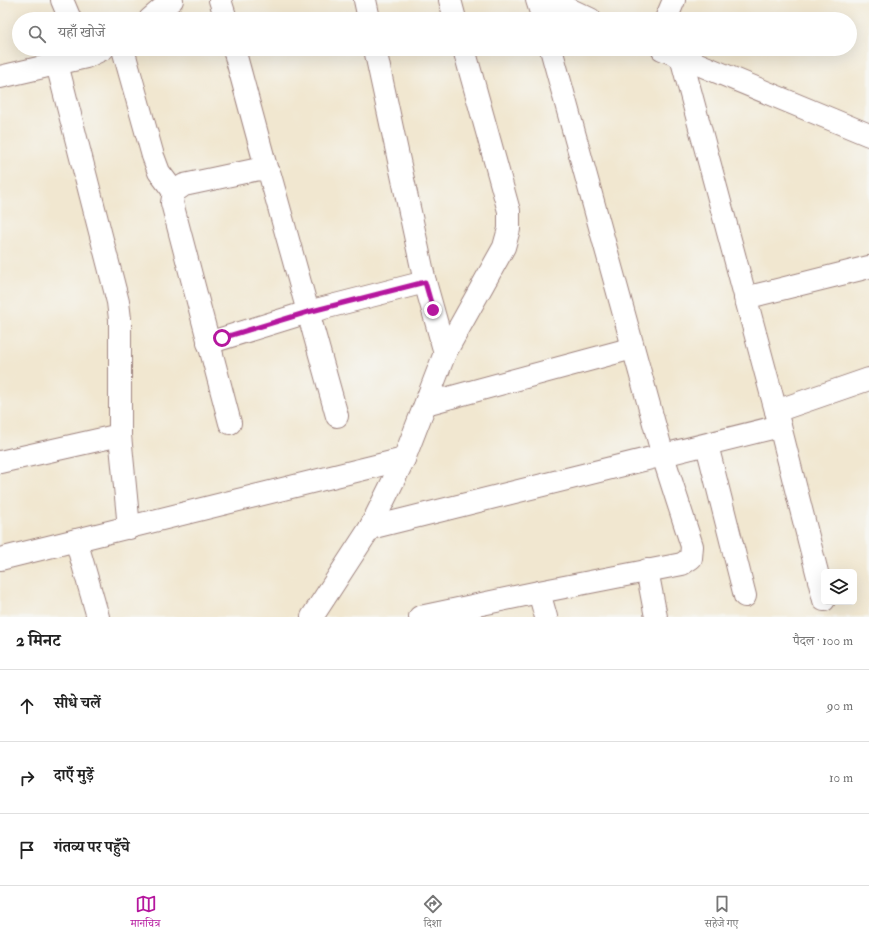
<!DOCTYPE html>
<html lang="hi">
<head>
<meta charset="utf-8">
<style>
  body { margin:0; font-family:"IM FELL Double Pica","Noto Serif Devanagari",serif; background:#f6f6f6; color:#222 }
  .controls { position:absolute; right:12px; bottom:12px; display:grid; overflow:hidden; border-radius:6px; box-shadow:0 4px 16px #0002 }
  .controls button { width:36px; height:36px; display:grid; place-items:center; padding:0; border:0; border-bottom:1px solid #e0e0e0; background:#fff; color:#222; font:20px sans-serif }
  .stop { position:absolute; width:12px; height:12px; margin:-9px; border:3px solid #b5179e; border-radius:50%; background:#fff }
  .stop.end { background:#b5179e; border-color:#fff; box-shadow:0 1px 4px #0008 }
  .list { margin:0; padding:0; list-style:none }
  h2 { display:flex; justify-content:space-between; align-items:center; height:52px; margin:0; padding:0 16px; font-size:17px }
  h2 small { font-size:13px; font-weight:400; color:#767676 }
  .list li { display:grid; grid-template-columns:26px 1fr auto; gap:12px; align-items:center; box-sizing:border-box; height:72px; padding:0 16px; border-top:1px solid #e0e0e0 }
  .list b { display:block; font-size:15px; white-space:nowrap }
  .list em { font-size:13px; font-style:normal; color:#767676 }
  .icon { flex:none; width:22px; height:22px; fill:none; stroke:currentColor; stroke-width:2; stroke-linecap:round; stroke-linejoin:round }
  .map { position:relative; flex:none; width:869px; height:617px; overflow:hidden }
  .search { position:absolute; background:#fff; box-shadow:0 4px 16px #0002; left:12px; right:12px; top:12px; height:44px; display:flex; align-items:center; gap:10px; box-sizing:border-box; padding:0 14px; border-radius:22px; color:#767676; font-size:15px }
  .sheet { height:268px; background:#fff }
  nav { display:flex; justify-content:space-around; align-items:center; box-sizing:border-box; height:56px; border-top:1px solid #e0e0e0; background:#fff; font-size:11px; color:#767676 }
  nav a { display:grid; justify-items:center; gap:2px }
  nav .on { color:#b5179e }
  .map>svg:first-child { display:block }
  .lines { fill:none; stroke-linecap:round; stroke-linejoin:round }
  .minor-casing { stroke:#9e837e; stroke-width:24 }
  .minor { stroke:#fff; stroke-width:22 }
  .route { stroke:#b5179e; stroke-width:5 }
</style>
</head>
<body>
<div class="map">
<svg width="869" height="617" viewBox="0 0 869 617">
  <rect width="100%" height="100%" fill="#f6f6f2"/>
  <filter id="ink" filterUnits="userSpaceOnUse"><feTurbulence type="fractalNoise" baseFrequency=".025" numOctaves="2"/><feDisplacementMap in="SourceGraphic" scale="8" xChannelSelector="R" yChannelSelector="G"/><feConvolveMatrix kernelMatrix="1 2 1 2 8 2 1 2 1" color-interpolation-filters="sRGB"/></filter>
  <filter id="wash" filterUnits="userSpaceOnUse"><feTurbulence type="fractalNoise" baseFrequency=".012" numOctaves="4" result="noise"/><feDisplacementMap in="SourceGraphic" scale="16" xChannelSelector="R" yChannelSelector="G"/><feGaussianBlur stdDeviation="0.9" result="paint"/><feColorMatrix in="noise" values="0 0 0 0 0 0 0 0 0 0 0 0 0 0 0 0 0 1.4 0 .05"/><feComposite in="paint" operator="in"/></filter>
  <g filter="url(#wash)">
    <rect width="100%" height="100%" fill="#f1e7d0"/>
  </g>
  <g filter="url(#ink)">
    <g class="lines">
      <g class="minor-casing">
        <g id="minor">
          <path d="M62,0L70,19"/>
          <path d="M220,0L226,19"/>
          <path d="M365,0L369,19"/>
          <path d="M450,0L455,19"/>
          <path d="M537,0L543,19"/>
          <path d="M550,0L590,19"/>
          <path d="M150,19L172,0"/>
          <path d="M666,19L674,0"/>
          <path d="M123,49L153,156L159,172L174,192"/>
          <path d="M234,49L267,171"/>
          <path d="M375,49L425,282L445,353"/>
          <path d="M662,49L869,135"/>
          <path d="M681,57L780,426L824,600"/>
          <path d="M57,64L118,302L120,319V435L129,528"/>
          <path d="M0,77L86,57L103,49"/>
          <path d="M745,298L869,267"/>
          <path d="M208,343L308,312L425,282"/>
          <path d="M426,404L633,348"/>
          <path d="M776,411L869,379"/>
          <path d="M230,423L172,203L174,192L184,185L259,169L267,171L270,175L337,416"/>
          <path d="M707,445L745,596"/>
          <path d="M0,462L120,435"/>
          <path d="M370,528L780,426"/>
          <path d="M76,540L98,617"/>
          <path d="M0,559L404,459"/>
          <path d="M647,570L656,617"/>
          <path d="M539,592L546,617"/>
          <path d="M312,617L370,528L404,459L445,353L504,247L509,229V211L464,49"/>
          <path d="M420,617L539,592L682,564L691,558L692,546L663,456L551,49"/>
        </g>
      </g>
      <use href="#minor" class="minor"/>
    </g>
  </g>
  <g class="lines" filter="url(#ink)">
    <path class="route" d="M222,338L308,312L425,282L433,310"/>
  </g>
</svg>
<div class="controls">
<button><svg class="icon" aria-label="layers" viewBox="0 0 24 24"><path d="M12 4l9 5-9 5-9-5zM3 14l9 5 9-5"/></svg></button>
</div>
<div class="stop" style="left:222px;top:338px"></div>
<div class="stop end" style="left:433px;top:310px"></div>
<div class="search"><svg class="icon" aria-label="search" viewBox="0 0 24 24"><circle cx="10" cy="10" r="6"/><path d="M15 15l6 6"/></svg>यहाँ खोजें</div>
</div>
<section class="sheet">
<h2>2 मिनट<small>पैदल · 100 m</small></h2>
<ul class="list">
<li><svg class="icon" aria-label="ahead" viewBox="0 0 24 24"><path d="M12 20V5M6 11l6-6 6 6"/></svg><div><b>सीधे चलें</b></div><em>90 m</em></li>
<li><svg class="icon" aria-label="right" viewBox="0 0 24 24"><path d="M7 20v-9h11M14 6l5 5-5 5"/></svg><div><b>दाएँ मुड़ें</b></div><em>10 m</em></li>
<li><svg class="icon" aria-label="arrive" viewBox="0 0 24 24"><path d="M6 21V4h12l-3 4 3 4H6"/></svg><div><b>गंतव्य पर पहुँचे</b></div></li>
</ul>
</section>
<nav>
<a class="on"><svg class="icon" aria-label="map" viewBox="0 0 24 24"><path d="M3 6l6-2 6 2 6-2v14l-6 2-6-2-6 2zM9 4v14M15 6v14"/></svg>मानचित्र</a>
<a><svg class="icon" aria-label="directions" viewBox="0 0 24 24"><path d="M12 3l9 9-9 9-9-9zM9 14v-3h6M13 9l2 2-2 2"/></svg>दिशा</a>
<a><svg class="icon" aria-label="saved" viewBox="0 0 24 24"><path d="M7 4h10v16l-5-4-5 4z"/></svg>सहेजे गए</a>
</nav>
</body>
</html>
